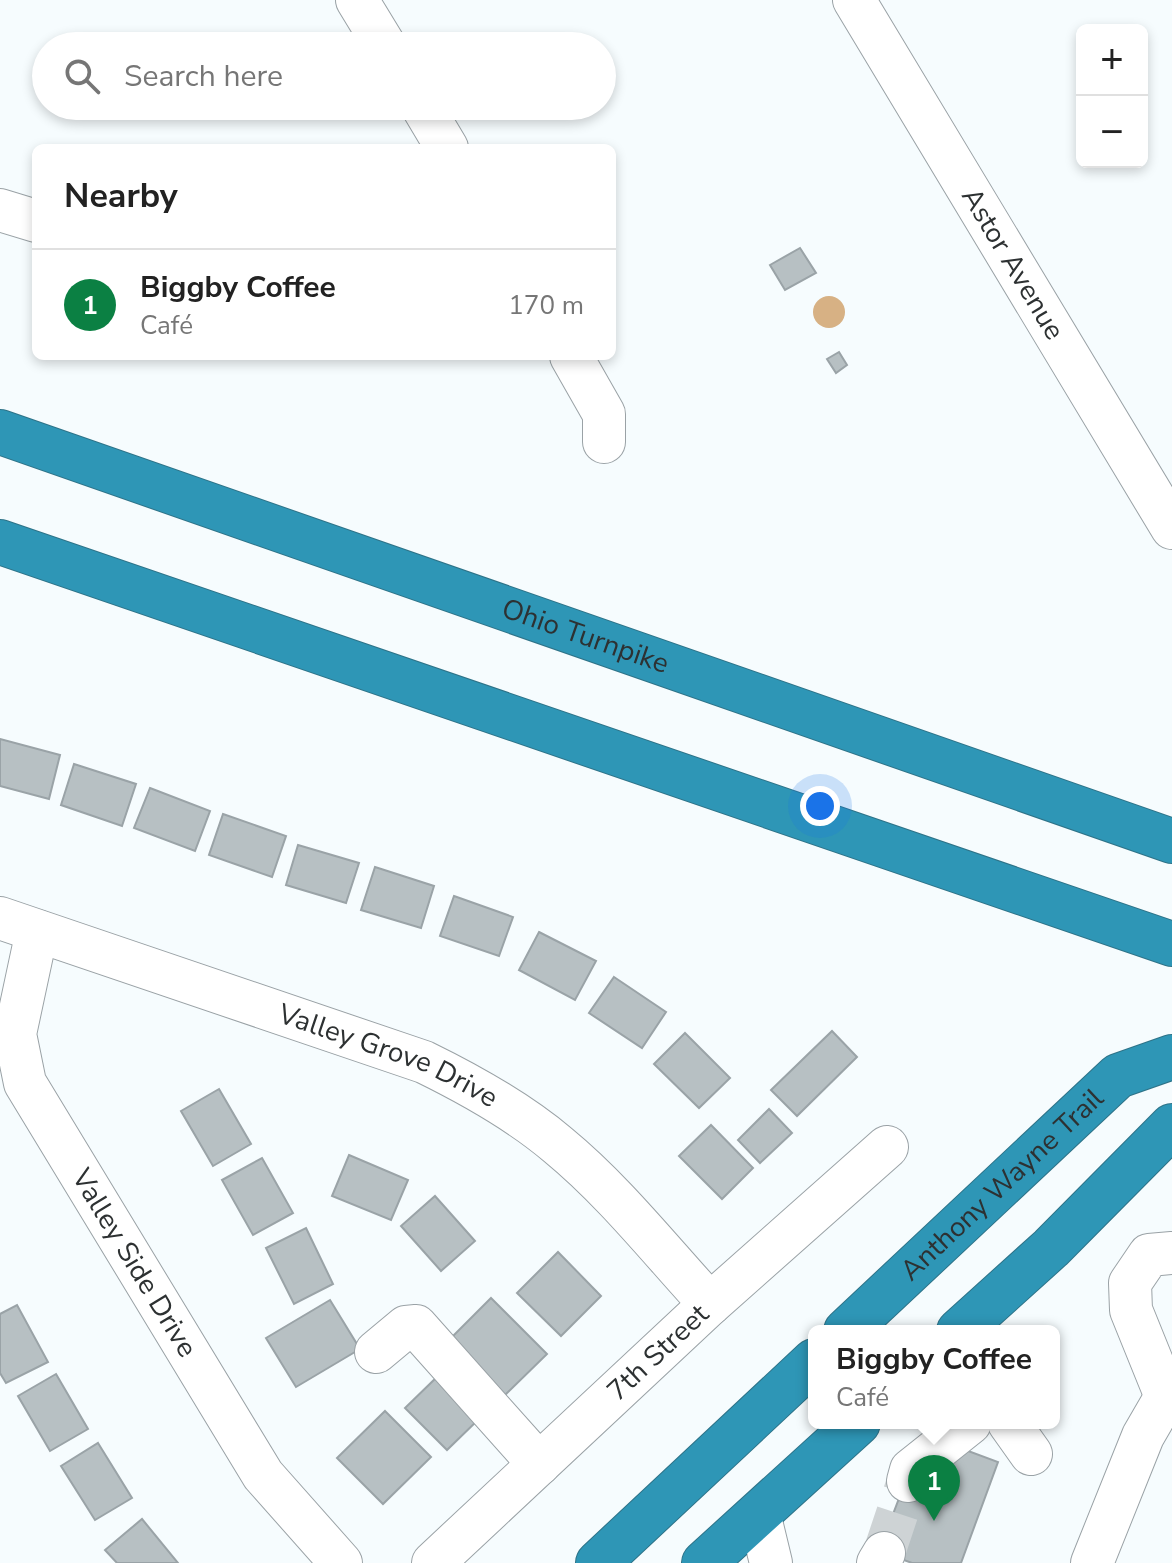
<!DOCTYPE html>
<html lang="en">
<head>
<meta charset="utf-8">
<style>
  body { margin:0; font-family:"Nunito Sans",sans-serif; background:#f6f6f6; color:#222 }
  .controls { position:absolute; right:24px; top:24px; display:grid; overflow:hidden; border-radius:12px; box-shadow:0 4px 12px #0003 }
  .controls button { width:72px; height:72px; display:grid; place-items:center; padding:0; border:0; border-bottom:2px solid #e0e0e0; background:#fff; color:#222; font:40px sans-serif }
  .you { position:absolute; left:820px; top:806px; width:28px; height:28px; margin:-20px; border:6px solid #fff; border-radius:50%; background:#1a73e8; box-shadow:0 0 0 12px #1a73e833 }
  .badge { display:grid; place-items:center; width:52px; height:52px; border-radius:50%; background:#0b8043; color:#fff; font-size:26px; font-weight:700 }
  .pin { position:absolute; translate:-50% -66px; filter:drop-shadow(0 2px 4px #0008) }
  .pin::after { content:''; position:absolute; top:42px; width:28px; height:24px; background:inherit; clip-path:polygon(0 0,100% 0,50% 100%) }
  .popup { position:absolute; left:808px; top:1325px; width:252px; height:104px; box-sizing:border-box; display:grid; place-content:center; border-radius:12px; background:#fff; filter:drop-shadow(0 2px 6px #0005); font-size:26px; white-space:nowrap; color:#767676 }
  .popup b { font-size:30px; color:#222 }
  .popup::after { content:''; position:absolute; left:50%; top:100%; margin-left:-16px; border:16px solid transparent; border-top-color:#fff }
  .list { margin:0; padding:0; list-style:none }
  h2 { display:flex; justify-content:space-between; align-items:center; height:104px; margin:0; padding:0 32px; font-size:34px }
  h2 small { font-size:26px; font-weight:400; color:#767676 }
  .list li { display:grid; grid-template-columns:52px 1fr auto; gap:24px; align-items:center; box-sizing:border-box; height:112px; padding:0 32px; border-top:2px solid #e0e0e0 }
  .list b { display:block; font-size:30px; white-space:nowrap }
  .list p { margin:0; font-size:26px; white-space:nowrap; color:#767676 }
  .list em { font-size:26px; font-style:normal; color:#767676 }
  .icon { flex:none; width:44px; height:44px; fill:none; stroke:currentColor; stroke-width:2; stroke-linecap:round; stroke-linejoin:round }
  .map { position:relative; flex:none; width:1172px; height:1563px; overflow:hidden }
  .search { position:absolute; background:#fff; box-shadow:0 4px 12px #0003; left:32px; top:32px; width:584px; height:88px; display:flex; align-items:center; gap:20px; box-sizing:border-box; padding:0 28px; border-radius:44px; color:#767676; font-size:30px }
  .panel { position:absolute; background:#fff; box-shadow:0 4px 12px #0003; left:32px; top:144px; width:584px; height:216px; border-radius:12px }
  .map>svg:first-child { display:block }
  .water { fill:#d7b184 }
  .building { fill:#b7c0c3; stroke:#9aa3a7; stroke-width:2 }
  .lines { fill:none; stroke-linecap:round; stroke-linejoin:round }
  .minor-tunnel { stroke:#ced3d5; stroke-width:42; stroke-dasharray:42 21; stroke-linecap:butt }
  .minor-casing { stroke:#9aa2a6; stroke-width:44 }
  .highway-casing { stroke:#2e7388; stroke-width:46 }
  .minor { stroke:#fff; stroke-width:42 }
  .highway { stroke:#2e96b6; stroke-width:44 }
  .labels { text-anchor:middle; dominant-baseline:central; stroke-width:6; stroke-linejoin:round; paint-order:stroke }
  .street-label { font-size:28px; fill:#2d3132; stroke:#fff }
</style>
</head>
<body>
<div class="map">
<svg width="1172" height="1563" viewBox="0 0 1172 1563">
  <rect width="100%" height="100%" fill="#f6fcfe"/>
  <circle class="water" cx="829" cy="312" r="16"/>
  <g class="building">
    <path d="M800,248L816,273L785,290L770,265Z"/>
    <path d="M839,352L847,365L836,373L827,359Z"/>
    <path d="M0,739L60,755L49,799L0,786Z"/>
    <path d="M74,764L136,784L122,826L61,805Z"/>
    <path d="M150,788L210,811L195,851L134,828Z"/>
    <path d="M223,814L286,836L272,877L209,855Z"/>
    <path d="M298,845L359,863L346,903L286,885Z"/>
    <path d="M375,867L434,886L421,928L361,910Z"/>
    <path d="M454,896L513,917L499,956L440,936Z"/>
    <path d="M539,932L596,961L575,1000L519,970Z"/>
    <path d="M614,977L666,1012L642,1048L589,1013Z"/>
    <path d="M832,1031L857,1057L797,1116L771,1090Z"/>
    <path d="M685,1033L730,1078L699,1108L654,1064Z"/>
    <path d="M219,1089L251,1144L213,1166L181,1111Z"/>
    <path d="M769,1109L792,1133L760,1163L738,1140Z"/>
    <path d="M711,1125L753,1168L722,1199L679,1156Z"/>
    <path d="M349,1155L408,1180L391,1220L332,1196Z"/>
    <path d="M262,1158L293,1213L253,1235L222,1180Z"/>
    <path d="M435,1196L475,1241L441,1271L401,1226Z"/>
    <path d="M306,1228L333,1284L294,1304L266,1248Z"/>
    <path d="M558,1252L601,1296L561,1336L517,1293Z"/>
    <path d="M491,1298L547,1354L505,1395L449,1340Z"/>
    <path d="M330,1300L360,1349L296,1387L266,1338Z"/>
    <path d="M17,1305L48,1362L6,1383L0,1373V1314Z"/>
    <path d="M56,1374L88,1429L50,1451L18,1396Z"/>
    <path d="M439,1375L481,1417L447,1450L405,1408Z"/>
    <path d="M385,1411L431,1457L383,1504L337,1458Z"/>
    <path d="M98,1443L132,1498L95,1520L61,1466Z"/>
    <path d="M952,1445L998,1462L961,1563H912L879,1551L906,1480L936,1491Z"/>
    <path d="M142,1519L178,1563H117L105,1550Z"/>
  </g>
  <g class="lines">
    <path class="minor-tunnel" d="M884,1553L908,1481"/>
    <g class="minor-casing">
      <g id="minor">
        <path d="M357,0L385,46"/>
        <path id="s1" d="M854,0L1172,528"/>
        <path d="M422,106L447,148"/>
        <path d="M0,210L36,221"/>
        <path d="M571,356L604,414V442"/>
        <path id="s2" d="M0,918L424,1062C471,1085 518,1111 558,1145C614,1191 661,1251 710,1304"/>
        <path id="s3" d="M37,931L15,1034L25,1083L263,1475L341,1563"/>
        <path d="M376,1352L406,1327L416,1326L539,1464"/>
        <path d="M1165,1394L1131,1310L1130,1283L1149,1255L1172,1253"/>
        <path d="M1009,1423L1031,1454"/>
        <path d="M908,1481L911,1470L970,1423"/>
        <path d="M759,1513L771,1563"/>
        <path id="s4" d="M433,1563L710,1304L887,1147"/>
        <path d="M878,1563L884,1553"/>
        <path d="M1092,1563L1143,1436L1172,1386"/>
      </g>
    </g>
    <g class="highway-casing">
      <g id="highway">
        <path id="s5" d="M0,432L1172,841"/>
        <path d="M0,542L1172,944"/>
        <path id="s6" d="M846,1331L1118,1076L1172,1057"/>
        <path d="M959,1331L1051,1248L1172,1126"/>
        <path d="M598,1563L814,1361"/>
        <path d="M704,1563L858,1423"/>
      </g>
    </g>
    <use href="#minor" class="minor"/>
    <use href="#highway" class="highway"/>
  </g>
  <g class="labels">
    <g class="street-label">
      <text stroke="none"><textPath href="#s1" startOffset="308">Astor Avenue</textPath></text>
      <text stroke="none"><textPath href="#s5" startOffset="620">Ohio Turnpike</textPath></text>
      <text stroke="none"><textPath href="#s2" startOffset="412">Valley Grove Drive</textPath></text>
      <text stroke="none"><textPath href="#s6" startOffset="214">Anthony Wayne Trail</textPath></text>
      <text stroke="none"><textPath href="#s3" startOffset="366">Valley Side Drive</textPath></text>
      <text stroke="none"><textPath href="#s4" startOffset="308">7th Street</textPath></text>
    </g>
  </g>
</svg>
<div class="controls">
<button>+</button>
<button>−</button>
</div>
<div class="you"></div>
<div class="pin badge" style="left:934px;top:1521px">1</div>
<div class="popup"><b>Biggby Coffee</b>Café</div>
<div class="search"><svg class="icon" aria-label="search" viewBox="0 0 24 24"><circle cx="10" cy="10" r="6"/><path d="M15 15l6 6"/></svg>Search here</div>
<section class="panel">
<h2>Nearby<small></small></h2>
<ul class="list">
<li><span class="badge">1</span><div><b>Biggby Coffee</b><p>Café</p></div><em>170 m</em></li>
</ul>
</section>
</div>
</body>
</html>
